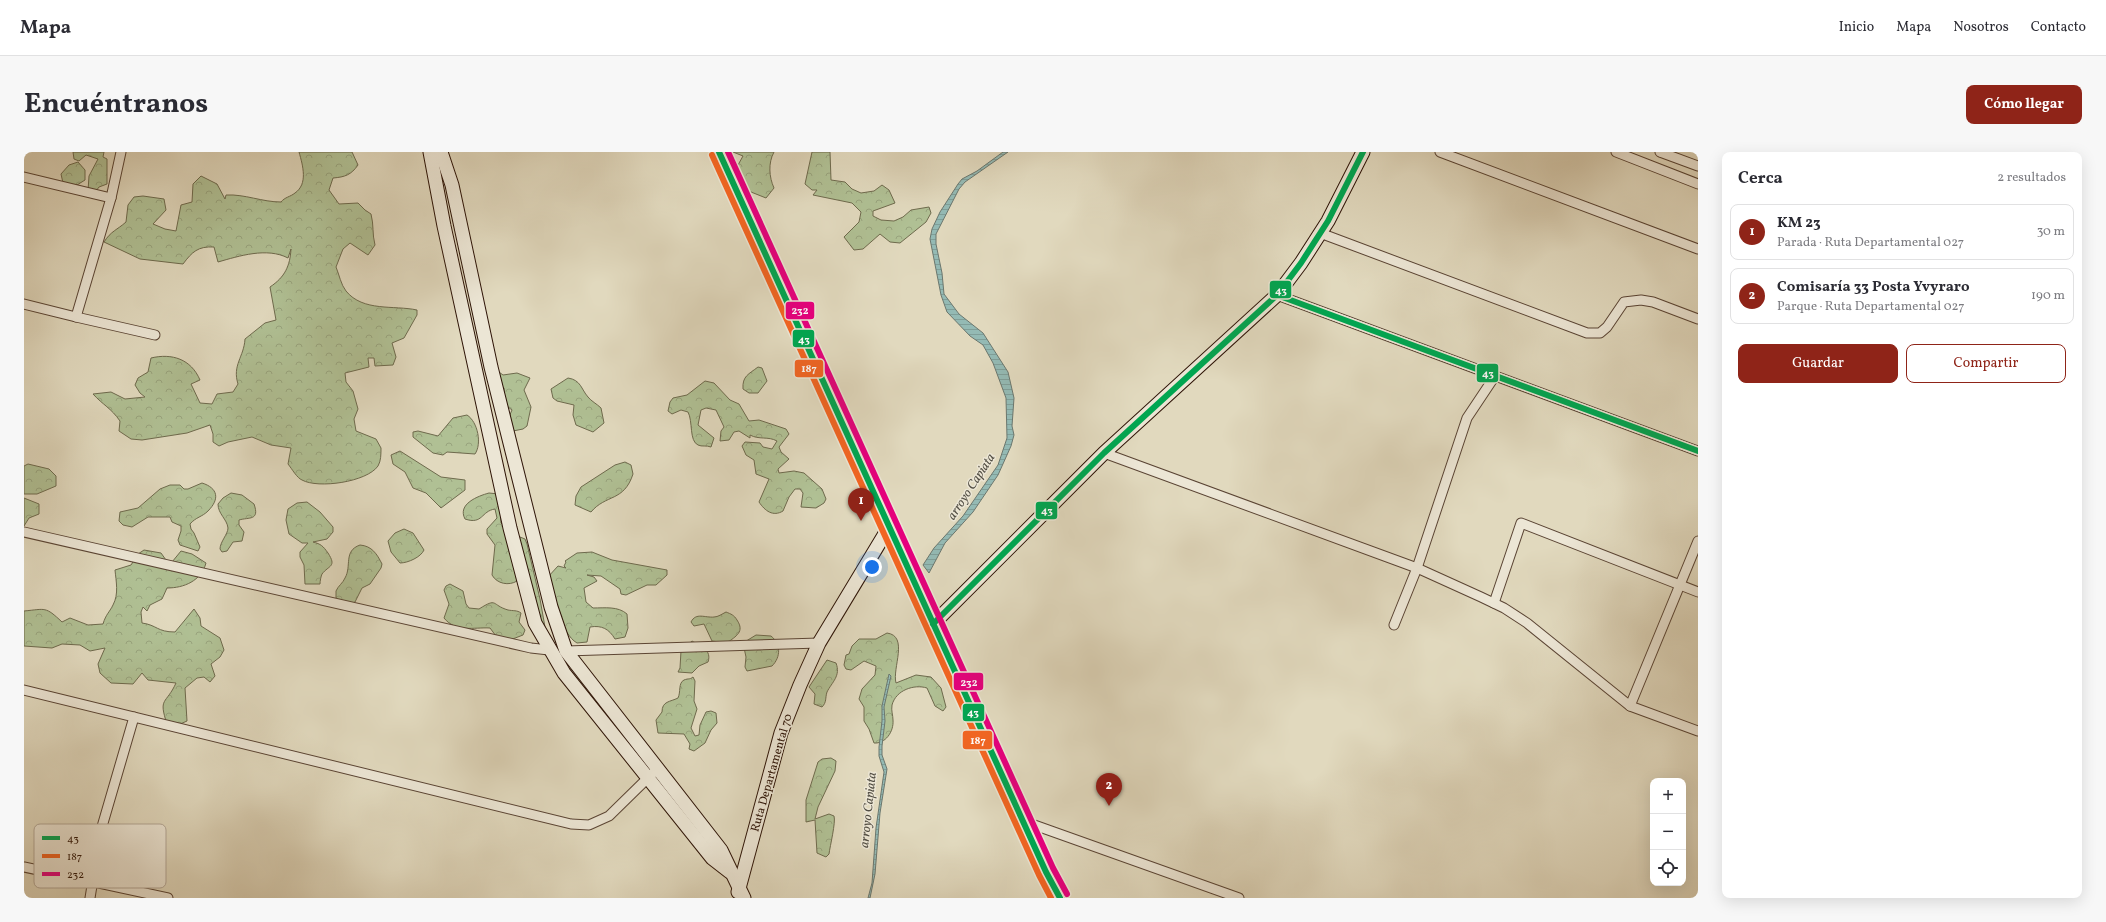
<!DOCTYPE html>
<html lang="es">
<head>
<meta charset="utf-8">
<style>
  body { margin:0; font-family:Vollkorn,serif; background:#f7f7f7; color:#2b2b33 }
  .controls { position:absolute; right:12px; bottom:12px; display:grid; overflow:hidden; border-radius:8px; box-shadow:0 4px 16px #0002 }
  .controls button { width:36px; height:36px; display:grid; place-items:center; padding:0; border:0; border-bottom:1px solid #e1e1e2; background:#fff; color:#2b2b33; font:20px sans-serif }
  .you { position:absolute; left:848px; top:415px; width:14px; height:14px; margin:-10px; border:3px solid #fff; border-radius:50%; background:#1a73e8; box-shadow:0 0 0 6px #1a73e833 }
  .badge { display:grid; place-items:center; width:26px; height:26px; border-radius:50%; background:#8f2418; color:#fff; font-size:13px; font-weight:700 }
  .pin { position:absolute; translate:-50% -33px; filter:drop-shadow(0 1px 2px #0008) }
  .pin::after { content:''; position:absolute; top:21px; width:14px; height:12px; background:inherit; clip-path:polygon(0 0,100% 0,50% 100%) }
  .list { margin:0; padding:0; list-style:none }
  h2 { display:flex; justify-content:space-between; align-items:center; height:52px; margin:0; padding:0 16px; font-size:17px }
  h2 small { font-size:13px; font-weight:400; color:#7c7c81 }
  .list li { display:grid; grid-template-columns:26px 1fr auto; gap:12px; align-items:center; box-sizing:border-box; height:56px; margin:0 8px 8px; padding:0 8px; border:1px solid #e1e1e2; border-radius:8px }
  .list b { display:block; font-size:15px; white-space:nowrap }
  .list p { margin:0; font-size:13px; white-space:nowrap; color:#7c7c81 }
  .list em { font-size:13px; font-style:normal; color:#7c7c81 }
  .actions { display:flex; gap:8px; padding:12px 16px }
  .actions a { flex:1; padding:9px 0; border:1px solid #8f2418; border-radius:8px; text-align:center; font-size:14px; color:#8f2418 }
  .actions .main { background:#8f2418; color:#fff }
  .icon { flex:none; width:22px; height:22px; fill:none; stroke:currentColor; stroke-width:2; stroke-linecap:round; stroke-linejoin:round }
  .map { position:relative; flex:none; width:1674px; height:746px; overflow:hidden; border-radius:8px }
  header { display:flex; align-items:center; gap:24px; box-sizing:border-box; height:56px; padding:0 20px; background:#fff; border-bottom:1px solid #e1e1e2 }
  header strong { font-size:19px }
  nav { display:flex; gap:22px; margin-inline-start:auto; font-size:14px }
  .intro { display:flex; align-items:center; justify-content:space-between; box-sizing:border-box; height:96px; padding:0 24px }
  h1 { margin:0; font-size:28px }
  .button { padding:10px 18px; border-radius:8px; background:#8f2418; color:#fff; font-size:14px; font-weight:700 }
  main { display:flex; gap:24px; padding:0 24px }
  aside { flex:1; background:#fff; border-radius:8px; box-shadow:0 4px 16px #0002 }
  .map>svg:first-child { display:block }
  .forest { fill:url(#forest-crowns); stroke:#6e6a4d }
  .water { fill:url(#water-rules); stroke:#6b776e }
  .lines { fill:none; stroke-linecap:round; stroke-linejoin:round }
  .street-casing { stroke:#5a4434; stroke-width:11 }
  .secondary-casing { stroke:#2d1306; stroke-width:15 }
  .primary-casing { stroke:#2d1306; stroke-width:17 }
  .street { stroke:#ece6d5; stroke-width:9 }
  .secondary { stroke:#ece6d5; stroke-width:13 }
  .primary { stroke:#e0bc7f; stroke-width:15 }
  .bus-1-casing { stroke:#ece6d5; stroke-width:9 }
  .bus-2-casing { stroke:#ece6d5; stroke-width:9 }
  .bus-3-casing { stroke:#ece6d5; stroke-width:9 }
  .bus-1 { stroke:#00a651; stroke-width:6 }
  .bus-2 { stroke:#f26522; stroke-width:6 }
  .bus-3 { stroke:#e5007d; stroke-width:6 }
  .labels { text-anchor:middle; dominant-baseline:central; stroke-width:3; stroke-linejoin:round; paint-order:stroke }
  .street-label { font-size:12px; fill:#2d1306; stroke:#ece6d5 }
  .water-label { font-size:13px; font-style:italic; fill:#514d43; stroke:#ece6d5 }
  .key { fill:#ece6d5; stroke:#b3a797; stroke-width:1 }
  .key-label { font-size:11px; fill:#2d1306 }
  .line-badge { stroke:#ece6d5; stroke-width:1.5 }
  .badge-label { font-size:11px; text-anchor:middle; font-weight:bold; fill:#fff }
</style>
</head>
<body>
<header>
<strong>Mapa</strong>
<nav><a>Inicio</a><a>Mapa</a><a>Nosotros</a><a>Contacto</a></nav>
</header>
<div class="intro"><h1>Encuéntranos</h1><a class="button">Cómo llegar</a></div>
<main>
<div class="map">
<svg width="1674" height="746" viewBox="0 0 1674 746">
  <defs>
    <pattern id="forest-crowns" width="20" height="18" patternUnits="userSpaceOnUse"><rect width="20" height="18" fill="#b0c094"/><path d="M2 6a3 3 0 1 1 6 0M12 15a3 3 0 1 1 6 0" fill="none" stroke="#98a47e"/></pattern>
    <pattern id="water-rules" width="6" height="5" patternUnits="userSpaceOnUse"><rect width="6" height="5" fill="#94bab4"/><path d="M0 2.5h6" fill="none" stroke="#809f99"/></pattern>
  </defs>
  <rect width="100%" height="100%" fill="#e1d9be"/>
  <filter id="stains"><feTurbulence type="fractalNoise" baseFrequency=".005" numOctaves="4"/><feColorMatrix values="0 0 0 0 .2 0 0 0 0 .09 0 0 0 0 .02 0 0 0 .5 -.17"/></filter>
  <radialGradient id="worn" r=".72"><stop offset=".6" stop-color="#630" stop-opacity="0"/><stop offset="1" stop-color="#630" stop-opacity=".3"/></radialGradient>
  <g class="forest">
    <path d="M49,0H80L79,5L83,7V32L75,35L72,39H64L65,24L74,7L62,3L55,9L50,7Z"/>
    <path d="M275,0H328L334,13C327,23 321,25 309,26L305,38L315,52L334,51L341,58L347,62C350,73 348,82 351,93L344,103L326,91L319,97L312,115C315,122 317,133 322,139C339,160 370,153 393,158V163L380,186L368,191L372,205L369,213L351,214L350,206H344L345,215L321,221L322,230L329,239L334,257L330,267L332,279L352,287L357,296C357,302 357,309 354,314C343,330 294,337 278,328C273,326 268,317 264,312L267,296L247,293L228,285L204,290L195,294L189,290V282L186,273L163,281L118,288L107,287L95,279L96,269C87,256 79,253 69,242L87,240L101,247L121,245L116,241L111,233L114,226L124,220L127,206C148,201 167,207 176,228L167,232L176,251L188,252L193,242L209,240L214,232C208,213 220,205 221,187L241,171L252,168L246,135C261,125 266,114 267,97L264,106C243,95 215,104 194,110L190,95C174,94 168,100 159,112L116,107L80,90C87,79 93,78 102,70L104,53L110,45L119,44L140,47L142,58L129,72L141,77L152,79L157,53L168,50L169,32L177,24L193,32L201,47L202,43C221,42 238,50 257,50C261,45 266,45 271,41C284,32 279,14 275,0Z"/>
    <path d="M709,0H750C744,11 745,25 750,36L742,46L717,36L714,13L719,4Z"/>
    <path d="M788,0H806L807,28L821,30L828,37L837,41L850,39L858,33L865,38L871,51L849,59V64L857,68L870,69L879,65L887,58L905,55L907,61L902,70L876,91L866,90L856,82L839,97L830,98L820,85L835,70L837,60L828,51L789,43L793,38H788L781,32Z"/>
    <path d="M54,10L61,18V28L53,33L39,31L37,22L45,13Z"/>
    <path d="M734,215L738,216L743,229L734,241H725L719,237C718,224 725,222 734,215Z"/>
    <path d="M475,220L479,223L493,221L506,226L500,238L507,255L503,274L499,277L489,279L484,267L488,258L480,252V236L476,235Z"/>
    <path d="M544,226C557,228 557,237 564,245C567,249 573,252 577,256L580,271L569,280L552,273L549,263L550,253L533,249L529,246L527,237Z"/>
    <path d="M681,229L690,231L706,248L715,252L725,269L735,268L762,277L765,282L755,295L757,300L765,307L754,317L755,321L770,319L780,321L798,337L802,347L800,351L792,356L777,355L779,341L776,337H771L765,345L759,359C749,365 741,359 735,350L745,327L732,322L730,308L722,303L718,294L721,290L736,291L739,295L748,297L753,289C744,284 735,288 726,283V286L715,279L710,280L705,288L696,289L697,279L700,275L692,258L682,256L677,258L674,273L690,286L687,295C682,293 678,295 674,293C665,289 669,269 664,260L657,258L648,262L644,259L646,250L649,246L663,243Z"/>
    <path d="M443,263C454,270 458,292 451,302L423,300L419,303L409,301L389,285V280L394,279L414,284L429,266Z"/>
    <path d="M376,299L417,325L441,328V338L417,356L402,341L389,336L381,320L369,312L367,303Z"/>
    <path d="M601,310L607,313L609,322C600,350 582,342 567,360L551,353L552,344L557,335L591,313Z"/>
    <path d="M4,312L25,317L32,324V334L13,342H0V314Z"/>
    <path d="M178,331C194,336 196,347 184,359C178,365 172,365 166,372L167,377L170,381L176,395L174,399L156,393L154,388L157,379V374L148,370L146,365H124L108,375L99,373L95,369L96,360L114,356L136,337L146,333H156L160,337H164Z"/>
    <path d="M207,341L218,343L230,352C236,369 225,365 215,368V373L220,380L218,389L209,390L203,399L198,400L196,397C196,390 204,382 204,376C203,367 194,362 194,352L199,346Z"/>
    <path d="M465,341L475,342L477,371L480,374L493,429C485,434 473,432 468,423L471,393L463,382V377L473,366L471,357C457,359 459,373 441,367C433,352 454,344 465,341Z"/>
    <path d="M0,346L15,352V362L5,366L0,374Z"/>
    <path d="M283,350L296,360L309,375V380L303,387L289,390C297,392 299,394 304,401C313,415 305,413 298,422C297,424 296,429 296,432H281L280,413L276,405V400L284,391H278L265,382L262,368L264,357L273,351Z"/>
    <path d="M380,377L389,381L400,398C397,405 384,411 376,411L367,400L364,389L371,381Z"/>
    <path d="M496,385L501,387L503,392L516,447L521,475L529,492L524,494L501,414L495,390Z"/>
    <path d="M336,393C348,394 353,402 358,412L357,416L346,432L338,436L331,450L327,452L312,448V439C314,434 319,431 321,426C328,414 319,399 336,393Z"/>
    <path d="M120,398L137,401L142,408L148,410L157,399L168,402L182,411C177,429 160,436 143,436L138,447L126,453L123,459L119,455L117,460L118,471C133,473 133,480 151,480L170,457L176,466L177,474L196,486L200,498L196,505L187,512L191,524L186,530L180,525L173,526L161,536L163,569L154,573L143,572C134,545 142,553 152,531L124,528L118,521L109,532L87,531L76,521L74,512L81,496L66,499L56,493L38,492L28,496L0,494V459C22,457 21,454 38,470L46,466L64,473L79,472C82,462 85,461 89,453C95,442 92,429 91,418L107,413L114,402Z"/>
    <path d="M568,400L588,408L643,418V423L632,433H623L602,443L597,442L596,437L577,424L563,423L570,425L573,429L560,436L562,450L569,456C581,456 594,454 603,462L604,476L601,485L591,487C585,477 578,473 566,475L563,490L553,491C537,482 529,443 523,426L534,414L542,416L540,414L542,410L541,409L553,401Z"/>
    <path d="M426,432L439,439L442,452L445,456L455,457C474,445 467,453 484,458C489,459 493,458 497,461L495,470L501,478L499,483L486,488L472,484L466,476C450,475 432,481 420,466L425,452L420,438L422,434Z"/>
    <path d="M702,460C707,462 710,463 713,468C721,480 712,484 703,491L688,489L680,472L670,474L667,470C672,460 681,466 690,465C694,465 698,462 702,460Z"/>
    <path d="M863,481C885,484 868,516 872,531L892,523L907,525L917,536L922,555L919,559L911,554L903,536C890,532 872,538 868,553C867,559 869,563 869,568C870,580 861,592 850,591L845,577L840,569V555L835,547L838,537L851,523L852,514L840,509L827,518L822,517L820,513L822,503L825,502L828,494L835,487H852Z"/>
    <path d="M732,483L747,484C757,492 757,505 748,514L723,519L721,515L722,505L719,491Z"/>
    <path d="M668,489C677,494 688,498 684,510L675,514L668,521L654,520L656,516L657,499Z"/>
    <path d="M803,508L812,511C817,524 808,530 803,540C801,546 803,550 798,555L790,552L791,542L785,535Z"/>
    <path d="M669,525L671,529L670,549L673,557L667,576L671,584L675,583L676,573L682,560L687,559L692,561L693,571L687,578L681,591L670,599L665,597L666,592L660,582L634,581L632,568L638,560C638,549 646,550 654,546C657,540 654,531 660,528C665,526 665,528 669,525Z"/>
    <path d="M807,606L812,609L811,619L794,655L791,667L805,662L810,664C812,670 806,694 805,702L802,705L793,701L791,668L782,670V648L794,610L798,607Z"/>
  </g>
  <g class="water">
    <path d="M979,0H984L941,30L935,37L912,82V92L918,121L920,142L935,162L959,181L984,220L990,246L988,274L990,283L987,294L974,323L949,360L921,391L905,421L899,413L910,396L939,364L974,313L983,286L982,246L969,211L959,193L946,184L923,160L917,143L906,87L908,77L916,60L934,32L938,27L953,19Z"/>
    <path d="M865,522L867,524L860,555L861,569L858,594V603L863,617L856,661L851,722L846,746H844L848,731L852,676L860,620L855,604V595L858,569V554Z"/>
  </g>
  <g class="lines">
    <g class="street-casing">
      <g id="street">
        <path d="M1416,0L1674,97"/>
        <path d="M1592,0L1674,32"/>
        <path d="M1636,0L1674,14"/>
        <path d="M0,25L87,46"/>
        <path d="M1296,81L1563,181H1576L1583,175L1600,150L1617,148L1629,150L1674,167"/>
        <path d="M1253,143L1674,299"/>
        <path d="M0,152L52,165L87,46L97,0"/>
        <path d="M52,165L131,183"/>
        <path d="M1080,301L1393,416L1457,445L1480,456L1503,471L1606,554L1674,579"/>
        <path d="M0,380L507,496L525,498"/>
        <path d="M1470,451L1497,371L1674,440"/>
        <path d="M1370,473L1393,416L1443,266L1471,224"/>
        <path d="M542,499L795,491"/>
        <path d="M0,538L547,672L565,673L585,664L633,617"/>
        <path d="M1606,554L1674,389"/>
        <path d="M999,669L1215,746"/>
        <path d="M0,715L144,746"/>
        <path d="M66,746L77,678L110,565"/>
      </g>
    </g>
    <g class="secondary-casing">
      <g id="secondary">
        <path d="M406,0L420,74L486,376L511,471L540,521L688,706L706,720"/>
        <path d="M417,0L428,33L467,215L527,455L542,499L697,698L720,746"/>
        <path d="M909,472L1080,301L1253,143L1277,111L1304,69L1339,0"/>
        <path d="M714,740L757,581L776,533L795,491L865,375"/>
      </g>
    </g>
    <g class="primary-casing">
      <path id="primary" d="M695,0L1022,720L1036,746"/>
    </g>
    <use href="#street" class="street"/>
    <use href="#secondary" class="secondary"/>
    <use href="#primary" class="primary"/>
    <g class="bus-1-casing">
      <g id="bus-1">
        <path d="M695,0L1022,720L1036,746"/>
        <path d="M1253,143L1674,299"/>
        <path d="M909,472L1080,301L1253,143L1277,111L1304,69L1339,0"/>
      </g>
    </g>
    <g class="bus-2-casing">
      <path id="bus-2" d="M688,3L1015,723L1027,746"/>
    </g>
    <g class="bus-3-casing">
      <path id="bus-3" d="M704,0L1029,716L1043,742"/>
    </g>
    <use href="#bus-1" class="bus-1"/>
    <use href="#bus-2" class="bus-2"/>
    <use href="#bus-3" class="bus-3"/>
  </g>
  <g class="labels">
    <g class="street-label">
      <text transform="translate(748 621) rotate(-74)">Ruta Departamental 70</text>
    </g>
    <g class="water-label">
      <text transform="translate(948 335) rotate(-57)">arroyo Capiata</text>
      <text transform="translate(845 658) rotate(-84)">arroyo Capiata</text>
    </g>
  </g>
  <rect x="10" y="672" width="132" height="64" rx="6" class="key"/>
  <rect x="18" y="684" width="18" height="4" fill="#00a651"/>
  <rect x="18" y="702" width="18" height="4" fill="#f26522"/>
  <rect x="18" y="720" width="18" height="4" fill="#e5007d"/>
  <g class="key-label">
    <text x="43" y="690">43</text>
    <text x="43" y="708">187</text>
    <text x="43" y="726">232</text>
  </g>
  <g class="line-badge">
    <rect x="1245" y="128" width="23" height="19" rx="4" fill="#00a651"/>
    <rect x="761" y="149" width="30" height="19" rx="4" fill="#e5007d"/>
    <rect x="768" y="177" width="23" height="19" rx="4" fill="#00a651"/>
    <rect x="770" y="207" width="30" height="19" rx="4" fill="#f26522"/>
    <rect x="1452" y="211" width="23" height="20" rx="4" fill="#00a651"/>
    <rect x="1011" y="349" width="23" height="19" rx="4" fill="#00a651"/>
    <rect x="929" y="520" width="31" height="19" rx="4" fill="#e5007d"/>
    <rect x="938" y="551" width="23" height="19" rx="4" fill="#00a651"/>
    <rect x="938" y="578" width="31" height="20" rx="4" fill="#f26522"/>
  </g>
  <g class="badge-label">
    <text x="1257" y="142">43</text>
    <text x="776" y="162">232</text>
    <text x="780" y="191">43</text>
    <text x="785" y="220">187</text>
    <text x="1464" y="225">43</text>
    <text x="1023" y="362">43</text>
    <text x="945" y="534">232</text>
    <text x="949" y="564">43</text>
    <text x="954" y="592">187</text>
  </g>
  <rect width="100%" height="100%" filter="url(#stains)"/>
  <rect width="100%" height="100%" fill="url(#worn)"/>
</svg>
<div class="controls">
<button>+</button>
<button>−</button>
<button><svg class="icon" aria-label="locate" viewBox="0 0 24 24"><circle cx="12" cy="12" r="6"/><path d="M12 2v4M12 18v4M2 12h4M18 12h4"/></svg></button>
</div>
<div class="you"></div>
<div class="pin badge" style="left:837px;top:369px">1</div>
<div class="pin badge" style="left:1085px;top:654px">2</div>
</div>
<aside>
<h2>Cerca<small>2 resultados</small></h2>
<ul class="list">
<li><span class="badge">1</span><div><b>KM 23</b><p>Parada · Ruta Departamental 027</p></div><em>30 m</em></li>
<li><span class="badge">2</span><div><b>Comisaría 33 Posta Yvyraro</b><p>Parque · Ruta Departamental 027</p></div><em>190 m</em></li>
</ul>
<div class="actions"><a class="main">Guardar</a><a>Compartir</a></div>
</aside>
</main>
</body>
</html>
